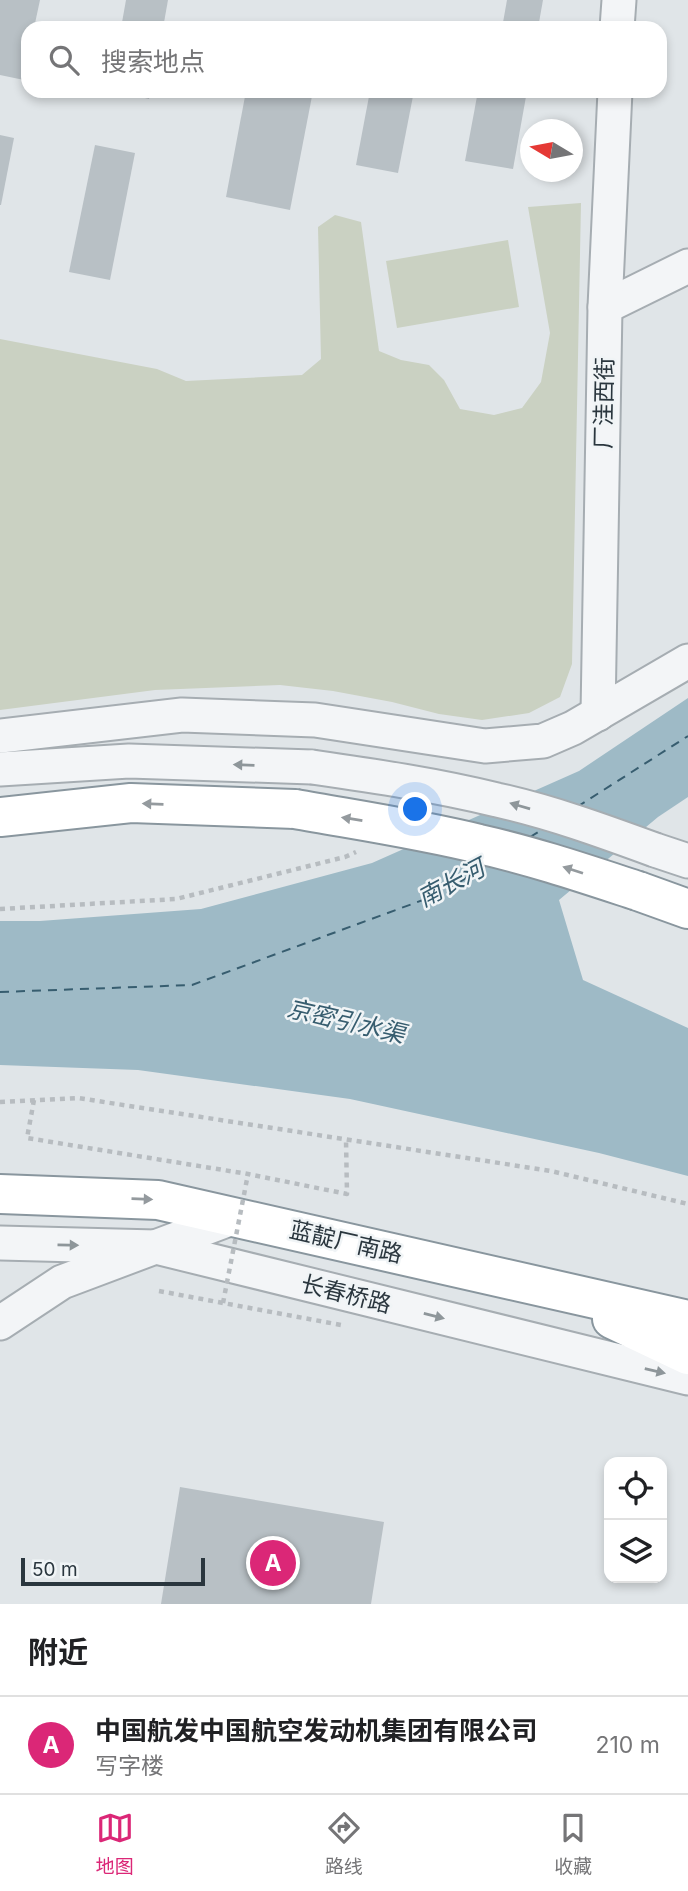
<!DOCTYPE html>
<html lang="zh">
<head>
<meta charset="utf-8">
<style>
  body { margin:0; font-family:Inter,"Noto Sans SC",sans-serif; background:#f2f2f2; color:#202124 }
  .controls { position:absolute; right:21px; bottom:21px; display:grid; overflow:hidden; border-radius:14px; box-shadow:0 4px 10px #0003 }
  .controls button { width:63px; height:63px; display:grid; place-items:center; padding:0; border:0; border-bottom:2px solid #e0e0e0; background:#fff; color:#202124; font:35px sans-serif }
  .compass { position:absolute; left:520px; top:119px; width:63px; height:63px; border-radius:50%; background:#fff; box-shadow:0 4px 10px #0003; rotate:280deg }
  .scale { position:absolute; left:21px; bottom:18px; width:184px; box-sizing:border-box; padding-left:7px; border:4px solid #2a363e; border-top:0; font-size:19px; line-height:24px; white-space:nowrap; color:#2a363e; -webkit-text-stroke:5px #f0f4f6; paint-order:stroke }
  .you { position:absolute; left:416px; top:810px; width:24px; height:24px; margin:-18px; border:5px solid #fff; border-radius:50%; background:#1a73e8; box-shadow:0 0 0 10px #1a73e833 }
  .badge { display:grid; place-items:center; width:46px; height:46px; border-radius:50%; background:#db2777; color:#fff; font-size:23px; font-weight:700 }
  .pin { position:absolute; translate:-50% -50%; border:4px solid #fff; box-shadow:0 2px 7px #0006 }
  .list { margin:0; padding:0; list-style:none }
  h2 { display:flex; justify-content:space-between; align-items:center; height:91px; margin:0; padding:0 28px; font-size:30px }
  h2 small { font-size:23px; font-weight:400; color:#757577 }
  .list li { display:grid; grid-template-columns:46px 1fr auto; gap:21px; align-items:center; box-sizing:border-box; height:98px; padding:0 28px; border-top:2px solid #e0e0e0 }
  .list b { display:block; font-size:26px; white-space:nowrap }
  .list p { margin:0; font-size:23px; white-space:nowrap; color:#757577 }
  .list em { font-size:23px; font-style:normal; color:#757577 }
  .icon { flex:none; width:38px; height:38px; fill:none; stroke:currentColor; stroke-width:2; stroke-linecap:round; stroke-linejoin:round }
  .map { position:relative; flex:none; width:688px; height:1604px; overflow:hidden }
  .search { position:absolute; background:#fff; box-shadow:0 4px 10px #0003; left:21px; right:21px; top:21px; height:77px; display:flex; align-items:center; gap:18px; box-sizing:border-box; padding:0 24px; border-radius:21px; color:#757577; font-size:26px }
  .sheet { height:189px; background:#fff }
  nav { display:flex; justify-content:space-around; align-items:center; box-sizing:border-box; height:98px; border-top:2px solid #e0e0e0; background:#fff; font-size:19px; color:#757577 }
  nav a { display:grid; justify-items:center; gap:4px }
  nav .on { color:#db2777 }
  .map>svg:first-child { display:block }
  .green { fill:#cad1c2 }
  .water { fill:#9ebac6 }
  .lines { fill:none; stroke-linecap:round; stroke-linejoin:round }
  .ferry { stroke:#375d6f; stroke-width:2; stroke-dasharray:9 7; stroke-linecap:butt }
  .building { fill:#b8c0c5 }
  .minor-casing { stroke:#a6adb2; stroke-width:37 }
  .highway-casing { stroke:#89969e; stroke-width:42 }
  .path { stroke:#b7bcc0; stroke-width:4.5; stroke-dasharray:5 5; stroke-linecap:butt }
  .minor { stroke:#f3f5f7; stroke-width:33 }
  .highway { stroke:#fff; stroke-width:38 }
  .minor-bridge-casing { stroke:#a6adb2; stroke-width:37; stroke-linecap:butt }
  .highway-bridge-casing { stroke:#89969e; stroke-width:42; stroke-linecap:butt }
  .path-bridge { stroke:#b7bcc0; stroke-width:4.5; stroke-dasharray:5 5; stroke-linecap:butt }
  .minor-bridge { stroke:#f3f5f7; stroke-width:33 }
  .highway-bridge { stroke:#fff; stroke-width:38 }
  .oneway { fill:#8e969a }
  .oneway2 { fill:#949a9e }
  .labels { text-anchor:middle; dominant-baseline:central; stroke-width:5; stroke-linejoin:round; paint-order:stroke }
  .street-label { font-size:23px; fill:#2a363e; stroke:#f0f4f6 }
  .water-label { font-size:24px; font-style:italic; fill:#375d6f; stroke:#f0f4f6 }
</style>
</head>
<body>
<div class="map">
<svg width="688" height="1604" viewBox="0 0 688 1604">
  <rect width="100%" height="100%" fill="#e0e5e8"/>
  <g class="green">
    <path d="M581,203L572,664L560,697L529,713L482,720L439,714L392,702L333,691L280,685L155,690L0,710V339L157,369L186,381L302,375L321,359L318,227L335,215L361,222L379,351L401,360L429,365L444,380L460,409L494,415L522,408L541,382L550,333L528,207Z"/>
    <path d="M508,240L519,307L397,328L386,261Z"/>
  </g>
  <path class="water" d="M688,698V797L658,817L559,900L583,980L688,1028V1176L599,1153L350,1099L138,1070L0,1065V921H40L201,909L372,863L579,771Z"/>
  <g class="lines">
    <g class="ferry">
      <path d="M577,807L688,736"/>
      <path d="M530,837L543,829"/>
      <path d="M0,992L192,985L442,893L487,865"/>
    </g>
  </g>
  <g class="building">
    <path d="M0,0H40L34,28H28V59L24,80L0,75Z"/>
    <path d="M126,0H168L163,28H121Z"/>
    <path d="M507,0H543L538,28H502Z"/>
    <path d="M116,91H151L149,99Z"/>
    <path d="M246,91H313L290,210L226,197Z"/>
    <path d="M370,91H414L398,173L356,165Z"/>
    <path d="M478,91H527L513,169L465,161Z"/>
    <path d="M0,135L14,138L1,205H0Z"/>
    <path d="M95,145L135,153L110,280L69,272Z"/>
    <path d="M180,1487L384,1522L371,1604H161Z"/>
  </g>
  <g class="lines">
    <g class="minor-casing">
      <g id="minor">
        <path d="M617,28L619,0"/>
        <path d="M605,307L688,266"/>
        <path d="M598,714L605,307L615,91"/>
        <path d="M0,736L182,715L315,720L485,746L543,741L573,728L688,661"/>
        <path d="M0,769L129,761L312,767"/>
        <path d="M655,850L688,861"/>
        <path d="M0,1243L156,1247L688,1378"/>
        <path d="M0,1323L62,1282L235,1217"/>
      </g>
    </g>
    <g class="highway-casing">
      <g id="highway">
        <path d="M0,817L131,803L295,809"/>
        <path d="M638,891L688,909"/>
        <path d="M0,1194L158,1200L688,1320"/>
        <path d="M612,1319L688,1355"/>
      </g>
    </g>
    <g class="path">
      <path d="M0,909L176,899L345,857L356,852"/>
      <path d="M34,1100L27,1138L248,1174L347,1194L346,1140"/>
      <path d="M0,1102L78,1098L551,1171L688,1204"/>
      <path d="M159,1291L341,1325"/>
    </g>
    <use href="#minor" class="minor"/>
    <use href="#highway" class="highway"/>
    <g class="minor-bridge-casing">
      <path id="minor-bridge" d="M312,767C374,776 436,785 497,800C551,812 603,831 655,850"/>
    </g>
    <g class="highway-bridge-casing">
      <path id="highway-bridge" d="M295,809C356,820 418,829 479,844C533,856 586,874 638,891"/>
    </g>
    <path class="path-bridge" d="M223,1303L248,1174"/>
    <use href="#minor-bridge" class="minor-bridge"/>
    <use href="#highway-bridge" class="highway-bridge"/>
  </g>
  <defs><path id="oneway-solid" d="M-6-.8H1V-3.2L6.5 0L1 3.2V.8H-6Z" transform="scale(1.75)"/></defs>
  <g class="oneway">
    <use href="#oneway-solid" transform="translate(244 765) rotate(-178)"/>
    <use href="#oneway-solid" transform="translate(520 806) rotate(-164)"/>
    <use href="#oneway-solid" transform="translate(68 1245) rotate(1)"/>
    <use href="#oneway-solid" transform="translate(434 1316) rotate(14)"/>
    <use href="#oneway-solid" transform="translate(655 1371) rotate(13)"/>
  </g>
  <g class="oneway2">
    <use href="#oneway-solid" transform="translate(153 804) rotate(-178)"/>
    <use href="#oneway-solid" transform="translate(352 819) rotate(-171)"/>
    <use href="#oneway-solid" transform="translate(573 870) rotate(-162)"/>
    <use href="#oneway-solid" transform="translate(142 1199) rotate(2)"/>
  </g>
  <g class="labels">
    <g class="street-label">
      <text transform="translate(604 403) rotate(-89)">厂洼西街</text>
      <text transform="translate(346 1242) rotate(13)">蓝靛厂南路</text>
      <text transform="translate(346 1294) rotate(14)">长春桥路</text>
    </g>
    <g class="water-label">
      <text transform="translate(451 883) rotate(-28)">南长河</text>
      <text transform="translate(346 1021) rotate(13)">京密引水渠</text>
    </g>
  </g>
</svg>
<div class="controls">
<button><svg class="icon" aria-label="locate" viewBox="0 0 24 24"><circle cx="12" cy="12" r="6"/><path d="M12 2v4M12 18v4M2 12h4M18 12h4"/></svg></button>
<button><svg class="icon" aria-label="layers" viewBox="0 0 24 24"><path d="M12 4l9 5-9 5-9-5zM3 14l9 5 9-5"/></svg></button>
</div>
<svg class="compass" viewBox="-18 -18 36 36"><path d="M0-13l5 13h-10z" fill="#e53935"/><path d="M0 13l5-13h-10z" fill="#757577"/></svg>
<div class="scale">50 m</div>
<div class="you"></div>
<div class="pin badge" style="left:273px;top:1563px">A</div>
<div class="search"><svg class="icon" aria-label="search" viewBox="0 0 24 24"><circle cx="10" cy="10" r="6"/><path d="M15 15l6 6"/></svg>搜索地点</div>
</div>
<section class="sheet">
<h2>附近<small></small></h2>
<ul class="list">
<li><span class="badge">A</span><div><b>中国航发中国航空发动机集团有限公司</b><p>写字楼</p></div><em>210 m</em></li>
</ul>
</section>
<nav>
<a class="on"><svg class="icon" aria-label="map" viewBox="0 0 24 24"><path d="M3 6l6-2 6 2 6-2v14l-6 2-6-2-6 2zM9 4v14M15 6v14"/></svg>地图</a>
<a><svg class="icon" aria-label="directions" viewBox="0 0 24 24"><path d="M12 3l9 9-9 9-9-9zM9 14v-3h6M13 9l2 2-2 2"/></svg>路线</a>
<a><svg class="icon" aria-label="saved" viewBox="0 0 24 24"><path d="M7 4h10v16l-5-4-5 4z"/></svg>收藏</a>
</nav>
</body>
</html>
